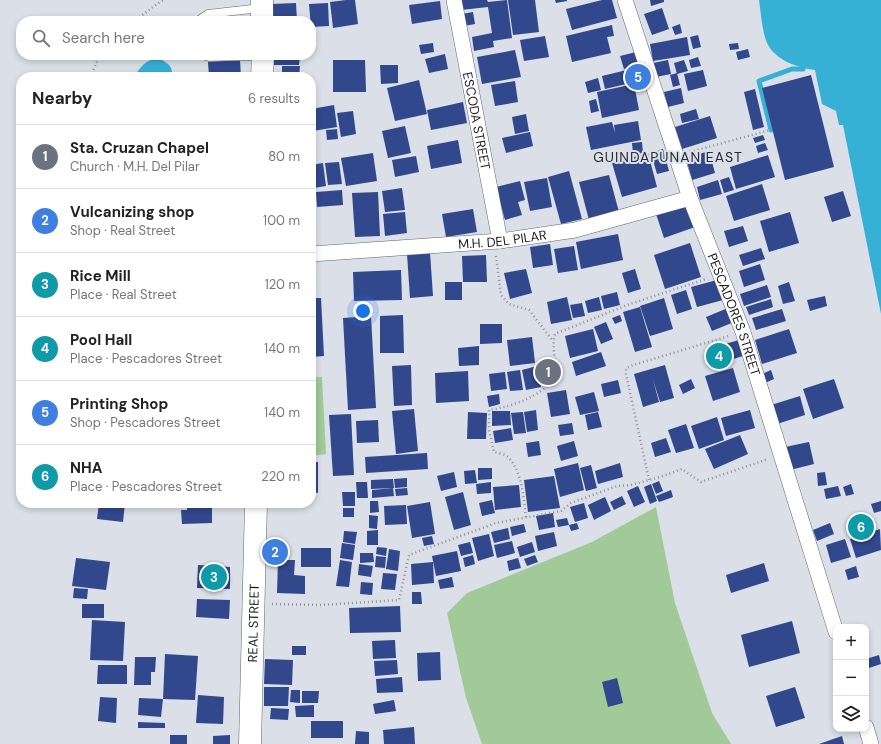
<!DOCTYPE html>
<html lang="en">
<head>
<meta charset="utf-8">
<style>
  body { margin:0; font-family:"DM Sans",sans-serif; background:#f2f2f2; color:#222 }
  .controls { position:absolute; right:12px; bottom:12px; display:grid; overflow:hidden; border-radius:8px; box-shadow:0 2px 6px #0003 }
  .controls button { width:36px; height:36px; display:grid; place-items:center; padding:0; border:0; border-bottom:1px solid #e0e0e0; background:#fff; color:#222; font:20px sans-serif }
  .you { position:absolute; left:363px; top:311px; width:14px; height:14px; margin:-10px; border:3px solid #fff; border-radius:50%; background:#1a73e8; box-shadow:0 0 0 6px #1a73e833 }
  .badge { display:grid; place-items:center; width:26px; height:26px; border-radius:50%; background:#2563eb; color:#fff; font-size:13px; font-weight:700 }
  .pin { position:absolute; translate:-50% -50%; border:2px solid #fff; box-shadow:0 1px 4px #0006 }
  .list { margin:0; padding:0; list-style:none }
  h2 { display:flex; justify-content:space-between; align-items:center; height:52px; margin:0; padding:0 16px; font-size:17px }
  h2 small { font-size:13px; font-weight:400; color:#767676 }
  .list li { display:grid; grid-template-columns:26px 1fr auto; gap:12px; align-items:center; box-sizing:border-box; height:64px; padding:0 16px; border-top:1px solid #e0e0e0 }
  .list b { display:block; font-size:15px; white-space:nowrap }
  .list p { margin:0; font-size:13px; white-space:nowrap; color:#767676 }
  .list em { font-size:13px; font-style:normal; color:#767676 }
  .icon { flex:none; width:22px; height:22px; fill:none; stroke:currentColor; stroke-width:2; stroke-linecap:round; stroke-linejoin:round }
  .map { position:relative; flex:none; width:881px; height:744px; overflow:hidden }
  .search { position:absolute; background:#fff; box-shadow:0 2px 6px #0003; left:16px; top:16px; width:300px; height:44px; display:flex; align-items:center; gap:10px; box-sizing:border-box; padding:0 14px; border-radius:16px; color:#767676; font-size:15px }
  .panel { position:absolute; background:#fff; box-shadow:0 2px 6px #0003; left:16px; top:72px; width:300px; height:436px; border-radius:16px }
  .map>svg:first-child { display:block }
  .green { fill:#a1ca98 }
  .water { fill:#36b0d5 }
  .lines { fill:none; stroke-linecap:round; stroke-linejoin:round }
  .stream { stroke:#36b0d5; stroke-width:5 }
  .building { fill:#31488c }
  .lane-casing { stroke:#63666f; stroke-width:9 }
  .street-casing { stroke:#63666f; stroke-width:16 }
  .primary-casing { stroke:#63666f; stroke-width:23 }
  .path { stroke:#8e9198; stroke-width:2.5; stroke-dasharray:1 3; stroke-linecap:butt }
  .lane { stroke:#fff; stroke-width:8 }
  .street { stroke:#fff; stroke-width:15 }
  .primary { stroke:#fff; stroke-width:22 }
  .labels { text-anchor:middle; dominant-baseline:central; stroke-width:4; stroke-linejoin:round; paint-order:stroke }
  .street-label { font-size:13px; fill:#1a1b1e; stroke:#dadfe8 }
  .neighbourhood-label { font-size:14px; letter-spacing:1px; fill:#282b32; stroke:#dadfe8 }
</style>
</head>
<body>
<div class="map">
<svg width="881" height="744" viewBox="0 0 881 744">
  <rect width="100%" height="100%" fill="#dadfe8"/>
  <g class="green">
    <path d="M311,377H322L326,454L311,456Z"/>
    <path d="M656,507L675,603L712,713L731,744H482L466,698L447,613L467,593L592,542Z"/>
  </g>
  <g class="water">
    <path d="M759,0H881V314L843,125H839L836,111L822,104L815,70C798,68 775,60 767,43C762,31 761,13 759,0Z"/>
    <path d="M159,58C168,64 173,65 172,77H134C141,66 145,60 159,58Z"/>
  </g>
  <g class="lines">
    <path class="stream" d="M771,130L759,81L792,69H803"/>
  </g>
  <g class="building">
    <path d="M346,0H355L358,24L333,28L330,2Z"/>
    <path d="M459,0H487L488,2L507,0L512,38L493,41L494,47L474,51L472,37L492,33L488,7L461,10Z"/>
    <path d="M508,0H535L539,32L513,35Z"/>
    <path d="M555,0H567V1L556,3Z"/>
    <path d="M602,0H612L617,18L572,30L566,9Z"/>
    <path d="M650,0H664V2L651,6Z"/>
    <path d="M440,1L442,19L412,24L409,5Z"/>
    <path d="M296,3L297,21H272L271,4Z"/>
    <path d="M328,3L329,26L311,27L309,4Z"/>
    <path d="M662,8L669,29L652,35L644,14Z"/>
    <path d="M473,12L475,24L464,26L462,14Z"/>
    <path d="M680,24L682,33L675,35L672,27Z"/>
    <path d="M612,25L614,36L607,37L611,53L572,62L566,36Z"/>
    <path d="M698,35L701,47L693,49L690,37Z"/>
    <path d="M545,36L549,57L524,61L520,40Z"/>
    <path d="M687,37L690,55L653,61L650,44Z"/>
    <path d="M433,43L434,52L421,54L419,45Z"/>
    <path d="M738,43L739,49L730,50L729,44Z"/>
    <path d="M748,49L750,57L738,60L736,52Z"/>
    <path d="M515,50L521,77L482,84L477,57Z"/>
    <path d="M636,52L639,65L624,69L620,56Z"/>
    <path d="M445,54L448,69L429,73L425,59Z"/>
    <path d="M272,55L300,56L299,65H272Z"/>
    <path d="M698,57L701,66L691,68L689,60Z"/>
    <path d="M240,60L241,77H209L208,62Z"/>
    <path d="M333,60H365L366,92H333Z"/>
    <path d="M668,60L671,74L656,77L653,63Z"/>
    <path d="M684,60L688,71L677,74L674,63Z"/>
    <path d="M380,65H398V83L381,84Z"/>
    <path d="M282,66H300L299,77H282Z"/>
    <path d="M640,68L643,85L637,86L633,69Z"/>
    <path d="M631,69L635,82L605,89L602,76Z"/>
    <path d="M703,70L707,86L688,91L684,74Z"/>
    <path d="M677,73L680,85L673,87L670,75Z"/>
    <path d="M811,75L834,167L785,180L762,88Z"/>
    <path d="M598,78L601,90L588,93L585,82Z"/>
    <path d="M419,80L427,114L395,121L387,88Z"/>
    <path d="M515,81L518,102L495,106L491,85Z"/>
    <path d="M634,84L639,110L602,118L597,92Z"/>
    <path d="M681,88L684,103L668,107L664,92Z"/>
    <path d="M755,89L764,127L753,130L744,92Z"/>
    <path d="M596,99L599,111L591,113L589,101Z"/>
    <path d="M463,102L467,123L431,130L427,110Z"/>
    <path d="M334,105L337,127L313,131L311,109Z"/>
    <path d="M696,109L699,119L682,123L680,114Z"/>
    <path d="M353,111L356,134L341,137L337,113Z"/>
    <path d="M526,114L529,131L515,134L512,117Z"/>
    <path d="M710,116L717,138L682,149L675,127Z"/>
    <path d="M638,121L641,140L591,150L586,127L612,122L615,133L614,125Z"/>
    <path d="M405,126L411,153L388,158L382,131Z"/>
    <path d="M337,129L338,139L327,140L326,130Z"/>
    <path d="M530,132L533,146L506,153L502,138Z"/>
    <path d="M763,135L765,140L755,143L753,138Z"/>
    <path d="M458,140L462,163L431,169L427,146Z"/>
    <path d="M642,142L643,153L633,154L632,143Z"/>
    <path d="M765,143L768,150L758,153L756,146Z"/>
    <path d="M663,149L669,171L657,174L651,153Z"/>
    <path d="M709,151L715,173L692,180L686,158Z"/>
    <path d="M373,153L377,181L346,186L341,158Z"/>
    <path d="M648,153L657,187L622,197L612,163Z"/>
    <path d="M768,155L775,177L736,189L730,167Z"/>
    <path d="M416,156L419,172L395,177L392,160Z"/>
    <path d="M339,162L342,184L328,185L325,163Z"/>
    <path d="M323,163L326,186L314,188L311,165Z"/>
    <path d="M569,171L582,219L561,224L548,177Z"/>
    <path d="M609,175L619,212L589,220L579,182Z"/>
    <path d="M729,177L734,190L724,193L720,180Z"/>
    <path d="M547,178L552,207L530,211L524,182Z"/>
    <path d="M718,180L722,194L700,200L697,187Z"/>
    <path d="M520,181L525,200L518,202L522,215L505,220L496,187Z"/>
    <path d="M762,184L770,210L734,221L726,196Z"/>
    <path d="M402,188L405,210L385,212L382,191Z"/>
    <path d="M342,190L343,205L317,207L316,192Z"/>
    <path d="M843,191L851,216L832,222L824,197Z"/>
    <path d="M378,192L380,236L355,237L352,193Z"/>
    <path d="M687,203L695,227L664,238L656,214Z"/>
    <path d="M473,209L477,232L446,237L442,214Z"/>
    <path d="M405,212L407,233L385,236L383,214Z"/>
    <path d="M790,212L799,243L769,252L760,221Z"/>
    <path d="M743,226L748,241L729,247L724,231Z"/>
    <path d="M618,234L623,260L581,269L576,242Z"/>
    <path d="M690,243L701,277L665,289L654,255Z"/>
    <path d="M550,244L553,265L533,268L530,247Z"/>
    <path d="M574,246L578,270L558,273L554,249Z"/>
    <path d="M761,248L765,259L743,266L739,255Z"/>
    <path d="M430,252L433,296L410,298L407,254Z"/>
    <path d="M486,255L487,282H463L462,256Z"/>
    <path d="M760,264L765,280L744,287L739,271Z"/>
    <path d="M526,269L532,293L510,299L504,273Z"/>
    <path d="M635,269L641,289L628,293L622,273Z"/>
    <path d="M401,270L402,300L354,301L353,272Z"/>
    <path d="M717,280L723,300L697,307L691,287Z"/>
    <rect x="445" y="282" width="17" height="18"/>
    <path d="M789,282L795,301L783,304L778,286Z"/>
    <path d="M767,285L771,297L744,306L740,294Z"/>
    <path d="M686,290L692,309L677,314L671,295Z"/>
    <path d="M617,292L620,305L604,309L601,296Z"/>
    <path d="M825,296L827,306L810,311L807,300Z"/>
    <path d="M567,297L572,320L551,324L547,302Z"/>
    <path d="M599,297L602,310L588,313L585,301Z"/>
    <path d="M311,298H321L324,356L311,357Z"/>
    <path d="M664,298L673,329L650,336L640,306Z"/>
    <path d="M771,299L773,307L749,315L746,307Z"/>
    <path d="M582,303L585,316L573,318L570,305Z"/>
    <path d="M640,307L652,347L635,352L623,312Z"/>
    <path d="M728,308L734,322L712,331L706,317Z"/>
    <path d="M782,309L786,321L756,330L752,318Z"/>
    <path d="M403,315L404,353H380V316Z"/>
    <path d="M620,315L622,321L615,324L612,318Z"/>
    <path d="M371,316L376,408L348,410L343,318Z"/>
    <path d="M606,322L613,339L601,344L594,327Z"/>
    <path d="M480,324H502V343L480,344Z"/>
    <path d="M593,329L598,351L570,358L565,336Z"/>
    <path d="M789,329L797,353L762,364L755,340Z"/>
    <path d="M532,337L535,363L510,366L507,340Z"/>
    <path d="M739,340L743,356L730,360L725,344Z"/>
    <path d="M479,346V365L459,366L458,348Z"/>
    <path d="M724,346L728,361L713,365L709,351Z"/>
    <path d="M601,352L606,366L576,376L572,362Z"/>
    <path d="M411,365L412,405L394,406L392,366Z"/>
    <path d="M665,365L674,398L660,402L653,380L659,402L643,407L634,374Z"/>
    <path d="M537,366L541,387L526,390L522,370Z"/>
    <path d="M554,366L556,376L543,379L541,369Z"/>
    <path d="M733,368L740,392L713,401L705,376Z"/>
    <path d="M520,370L523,390L510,391L507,372Z"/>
    <path d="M771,370L774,379L765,383L762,374Z"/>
    <path d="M468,371L469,401L436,403L435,373Z"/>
    <path d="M505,372L507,389L491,391L489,374Z"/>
    <path d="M691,379L695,388L683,394L679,385Z"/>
    <path d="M834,379L844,408L813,419L803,389Z"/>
    <path d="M618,380L621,393L604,397L601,384Z"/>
    <path d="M566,390L570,414L551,417L547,393Z"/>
    <path d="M594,392L599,411L580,415L575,397Z"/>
    <path d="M499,394L500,404L489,407L487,396Z"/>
    <path d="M800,396L805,415L777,424L771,405Z"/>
    <path d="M414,409L418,451L396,454L392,411Z"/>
    <path d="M536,410L538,430L527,432L524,412Z"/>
    <path d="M750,410L755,428L726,436L721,418Z"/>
    <path d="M492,411H510L511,425L492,426Z"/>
    <path d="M468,412L487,413L486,439H467Z"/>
    <path d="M523,412L526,433L514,434L511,413Z"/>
    <path d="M598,412L602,427L588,430L585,415Z"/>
    <path d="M351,414L354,475L333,476L329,415Z"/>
    <path d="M717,417L724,440L699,449L691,426Z"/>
    <path d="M378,420L379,442L357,443L356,421Z"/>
    <path d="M572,423L574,434L560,436L558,425Z"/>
    <path d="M686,424L694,448L676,453L668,430Z"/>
    <path d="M511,428L513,440L495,443L493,431Z"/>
    <path d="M740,435L748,454L714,469L705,449Z"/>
    <path d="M666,438L671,452L655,457L651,443Z"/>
    <path d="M539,441L541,455L528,457L526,443Z"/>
    <path d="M574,441L578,456L561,461L557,446Z"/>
    <path d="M809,442L814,464L790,470L785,447Z"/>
    <path d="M427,453L428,469L366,473L365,457Z"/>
    <path d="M311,462H318V493L311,492Z"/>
    <path d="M578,463L584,490L560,497L554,469Z"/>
    <path d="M620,463L623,477L598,484L595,471Z"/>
    <path d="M591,465L597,488L586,491L580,468Z"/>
    <path d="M478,468H492V479L478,480Z"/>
    <path d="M475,470L477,483L465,484L464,471Z"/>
    <path d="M454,472L457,487L441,491L437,476Z"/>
    <path d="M825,472L827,485L818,486L817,473Z"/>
    <path d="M554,476L560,508L528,512L524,480Z"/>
    <path d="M407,478V487L395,488L394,479Z"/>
    <path d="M393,479L394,488L371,489V480Z"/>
    <path d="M659,481L663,491L656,494L652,484Z"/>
    <path d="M356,482H367L368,498H357Z"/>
    <path d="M491,482V493L477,494L476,484Z"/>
    <path d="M651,484L657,501L650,504L644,487Z"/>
    <path d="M851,484L854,494L846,496L843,487Z"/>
    <path d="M519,485L521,507L495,510L493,487Z"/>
    <path d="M638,486L645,502L634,507L627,491Z"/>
    <path d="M838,486L841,496L826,499L824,489Z"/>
    <path d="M393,488L394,496L372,498V490Z"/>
    <path d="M407,488L408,495L396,496L395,489Z"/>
    <path d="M671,490L673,497L659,502L656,496Z"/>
    <path d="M342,492H355V506H343Z"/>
    <path d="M463,492L471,525L454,530L445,497Z"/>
    <path d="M622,496L626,504L614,510L610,502Z"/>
    <path d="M605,497L611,511L594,520L588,505Z"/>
    <path d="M492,500L495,513L482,516L479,503Z"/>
    <path d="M370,501H378L379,512L370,513Z"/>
    <path d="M881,501V511L874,513L871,504Z"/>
    <path d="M430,502L435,534L412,538L407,506Z"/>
    <path d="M99,503H125L123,522L97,519Z"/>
    <path d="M187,503H212V523L182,524L181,510H187Z"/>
    <path d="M584,503L588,518L575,522L570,507Z"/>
    <path d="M406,505L407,524L385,525L384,506Z"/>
    <rect x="343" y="508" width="11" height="9"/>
    <path d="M553,513L555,527L539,530L536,516Z"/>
    <path d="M369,515L378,516L377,529L369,528Z"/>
    <path d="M871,516L875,528L851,537L847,525Z"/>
    <path d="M567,518L569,525L558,527L556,520Z"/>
    <path d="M577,523L579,529L571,531L569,525Z"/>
    <path d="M830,523L834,534L817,541L813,530Z"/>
    <path d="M524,524L526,532L512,536L510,527Z"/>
    <path d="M508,528L510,539L494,543L491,532Z"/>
    <path d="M880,529L881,550L856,558L850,539Z"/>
    <path d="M378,530V545H367V531Z"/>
    <path d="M344,531L357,532L355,544L343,542Z"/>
    <path d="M554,532L557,546L538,551L535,536Z"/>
    <path d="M489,534L494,556L478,561L472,538Z"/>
    <path d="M432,536L434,544L424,546L422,538Z"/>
    <path d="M845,539L851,557L831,563L826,545Z"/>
    <path d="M512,541L515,553L497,558L494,545Z"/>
    <path d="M470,542L473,553L461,556L458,545Z"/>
    <path d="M532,542L535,552L520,557L517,547Z"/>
    <path d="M342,543L355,545L353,560L340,558Z"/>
    <rect x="267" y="547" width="17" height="11"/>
    <path d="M377,547L387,548L386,556L376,554Z"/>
    <rect x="301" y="548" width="30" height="19"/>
    <path d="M389,549L400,551L398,571L386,569Z"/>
    <path d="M457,551L461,571L436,576L432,556Z"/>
    <path d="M360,553H373L374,562L360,563Z"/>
    <path d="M473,555L475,564L465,567L463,558Z"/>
    <path d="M535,555L538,562L527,566L524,559Z"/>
    <path d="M376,556L386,557L385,568L375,567Z"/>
    <path d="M76,558L110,562L106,590L72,586Z"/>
    <path d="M518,558L521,568L509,571L507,561Z"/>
    <path d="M278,560H295L294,575L305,576V594L277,593Z"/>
    <path d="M340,560L352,562L349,587L336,586Z"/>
    <path d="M433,562L434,583L412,585L411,564Z"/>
    <path d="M764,563L769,581L731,593L726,575Z"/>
    <path d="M359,564L373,566L371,577L358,575Z"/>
    <path d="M198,565L230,567V589L197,588Z"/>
    <path d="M856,566L859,577L848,580L845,570Z"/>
    <path d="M383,573L397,574L395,590L381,589Z"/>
    <path d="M452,577L454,587L440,589L438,580Z"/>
    <path d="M361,582L373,583L372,595L360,594Z"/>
    <path d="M74,588L88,589L87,599L73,598Z"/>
    <path d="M412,592H421L422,604H412Z"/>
    <path d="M197,599L230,600L229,619L196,617Z"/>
    <rect x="82" y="604" width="22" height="14"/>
    <path d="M400,606L401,632L350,633L349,608Z"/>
    <path d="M92,620L125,622L123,661L90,660Z"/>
    <path d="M792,621L800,653L749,667L741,635Z"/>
    <path d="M395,640L396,658L373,659L372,641Z"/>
    <rect x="292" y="646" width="14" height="9"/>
    <path d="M440,652L441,680L418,681L417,653Z"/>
    <path d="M165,654L198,656L195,700L163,699Z"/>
    <path d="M879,655L881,664L869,668L866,659Z"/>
    <path d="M135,657H156L155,672H151V685H134Z"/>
    <path d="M265,659L293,660L292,685L264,684Z"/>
    <path d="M397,660L398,674L375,676L374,661Z"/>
    <path d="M98,665H127V684H97Z"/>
    <path d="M402,677L403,692L377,693L376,679Z"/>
    <path d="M617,678L623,703L608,707L602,682Z"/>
    <path d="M264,687H289L288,706H264Z"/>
    <path d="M795,687L805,718L776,727L766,696Z"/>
    <path d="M291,690H300V703L290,702Z"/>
    <path d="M302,691H319L318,703H302Z"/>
    <path d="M198,695L224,697L223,724L196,723Z"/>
    <path d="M100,697L117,698L116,723L98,721Z"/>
    <path d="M139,698L163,699L161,717L138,715Z"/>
    <path d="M394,700L396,711L375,714L373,704Z"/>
    <path d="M314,705V717H296L295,706Z"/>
    <path d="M271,708L289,709L288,720L270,719Z"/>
    <rect x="311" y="721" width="32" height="17"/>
    <path d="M138,722L165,723V728H138Z"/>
    <path d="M414,727L415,744H384L383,730Z"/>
    <path d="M356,731L369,732V744H355Z"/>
    <rect x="170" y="735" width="17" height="9"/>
    <path d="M230,735V744H213V736Z"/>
    <path d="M842,736L844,744H819Z"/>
  </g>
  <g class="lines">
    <g class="lane-casing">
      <g id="lane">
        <path d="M198,21L208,14L261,8"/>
        <path d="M202,55L209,57L261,56"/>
      </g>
    </g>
    <g class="street-casing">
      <g id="street">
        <path id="s1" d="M454,0L500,241"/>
        <path id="s2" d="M625,0L690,198L743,332L836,632"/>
        <path id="s3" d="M311,254L500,241L575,230L690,198"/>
        <path d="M866,727L871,744"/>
      </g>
    </g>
    <g class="primary-casing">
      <g id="primary">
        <path d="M262,21V0"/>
        <path d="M262,77L263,55"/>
        <path id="s4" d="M250,744L256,503"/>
      </g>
    </g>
    <g class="path">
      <path d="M132,21C144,16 152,6 164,0"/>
      <path d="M90,77L100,55"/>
      <path d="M690,152L770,130"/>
      <path d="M496,256L501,295L509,304L529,310L553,341"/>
      <path d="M649,480L626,374V369L630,366L729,336"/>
      <path d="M526,517C523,497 523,473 508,457C505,454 498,453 494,452L489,430V410C515,406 537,397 556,379C557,365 551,346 555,334L627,305L706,279"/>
      <path d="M272,604L322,605L399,600L409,555L496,523L561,511L571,503L617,486L631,485L660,477L682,469L701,482L768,459"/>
    </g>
    <use href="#lane" class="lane"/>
    <use href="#street" class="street"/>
    <use href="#primary" class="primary"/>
  </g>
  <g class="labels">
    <g class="street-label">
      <text stroke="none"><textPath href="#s1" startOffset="123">ESCODA STREET</textPath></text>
      <text stroke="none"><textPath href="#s3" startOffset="192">M.H. DEL PILAR</textPath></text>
      <text stroke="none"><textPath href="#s2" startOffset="333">PESCADORES STREET</textPath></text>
      <text stroke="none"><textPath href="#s4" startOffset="121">REAL STREET</textPath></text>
    </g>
    <g class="neighbourhood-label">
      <text x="668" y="157">GUINDAPUNAN EAST</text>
    </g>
  </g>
</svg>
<div class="controls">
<button>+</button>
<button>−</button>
<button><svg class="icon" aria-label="layers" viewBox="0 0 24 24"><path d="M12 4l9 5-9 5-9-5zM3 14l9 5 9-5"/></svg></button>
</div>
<div class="you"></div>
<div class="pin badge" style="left:548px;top:372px;background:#6b7280">1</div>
<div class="pin badge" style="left:275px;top:552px;background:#3f7fe0">2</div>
<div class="pin badge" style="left:214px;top:577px;background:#0f9aa8">3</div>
<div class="pin badge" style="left:719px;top:356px;background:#0f9aa8">4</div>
<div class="pin badge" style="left:638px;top:77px;background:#3f7fe0">5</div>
<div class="pin badge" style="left:861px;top:527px;background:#0f9aa8">6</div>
<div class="search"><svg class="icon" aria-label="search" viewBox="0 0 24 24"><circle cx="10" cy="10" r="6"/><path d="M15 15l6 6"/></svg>Search here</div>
<section class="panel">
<h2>Nearby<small>6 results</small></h2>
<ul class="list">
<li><span class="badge" style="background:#6b7280">1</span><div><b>Sta. Cruzan Chapel</b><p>Church · M.H. Del Pilar</p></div><em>80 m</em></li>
<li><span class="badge" style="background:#3f7fe0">2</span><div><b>Vulcanizing shop</b><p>Shop · Real Street</p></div><em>100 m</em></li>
<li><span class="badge" style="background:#0f9aa8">3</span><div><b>Rice Mill</b><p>Place · Real Street</p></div><em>120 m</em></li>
<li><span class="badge" style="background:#0f9aa8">4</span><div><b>Pool Hall</b><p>Place · Pescadores Street</p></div><em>140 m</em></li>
<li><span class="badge" style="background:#3f7fe0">5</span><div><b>Printing Shop</b><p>Shop · Pescadores Street</p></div><em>140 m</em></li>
<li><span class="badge" style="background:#0f9aa8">6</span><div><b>NHA</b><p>Place · Pescadores Street</p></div><em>220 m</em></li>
</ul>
</section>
</div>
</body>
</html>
